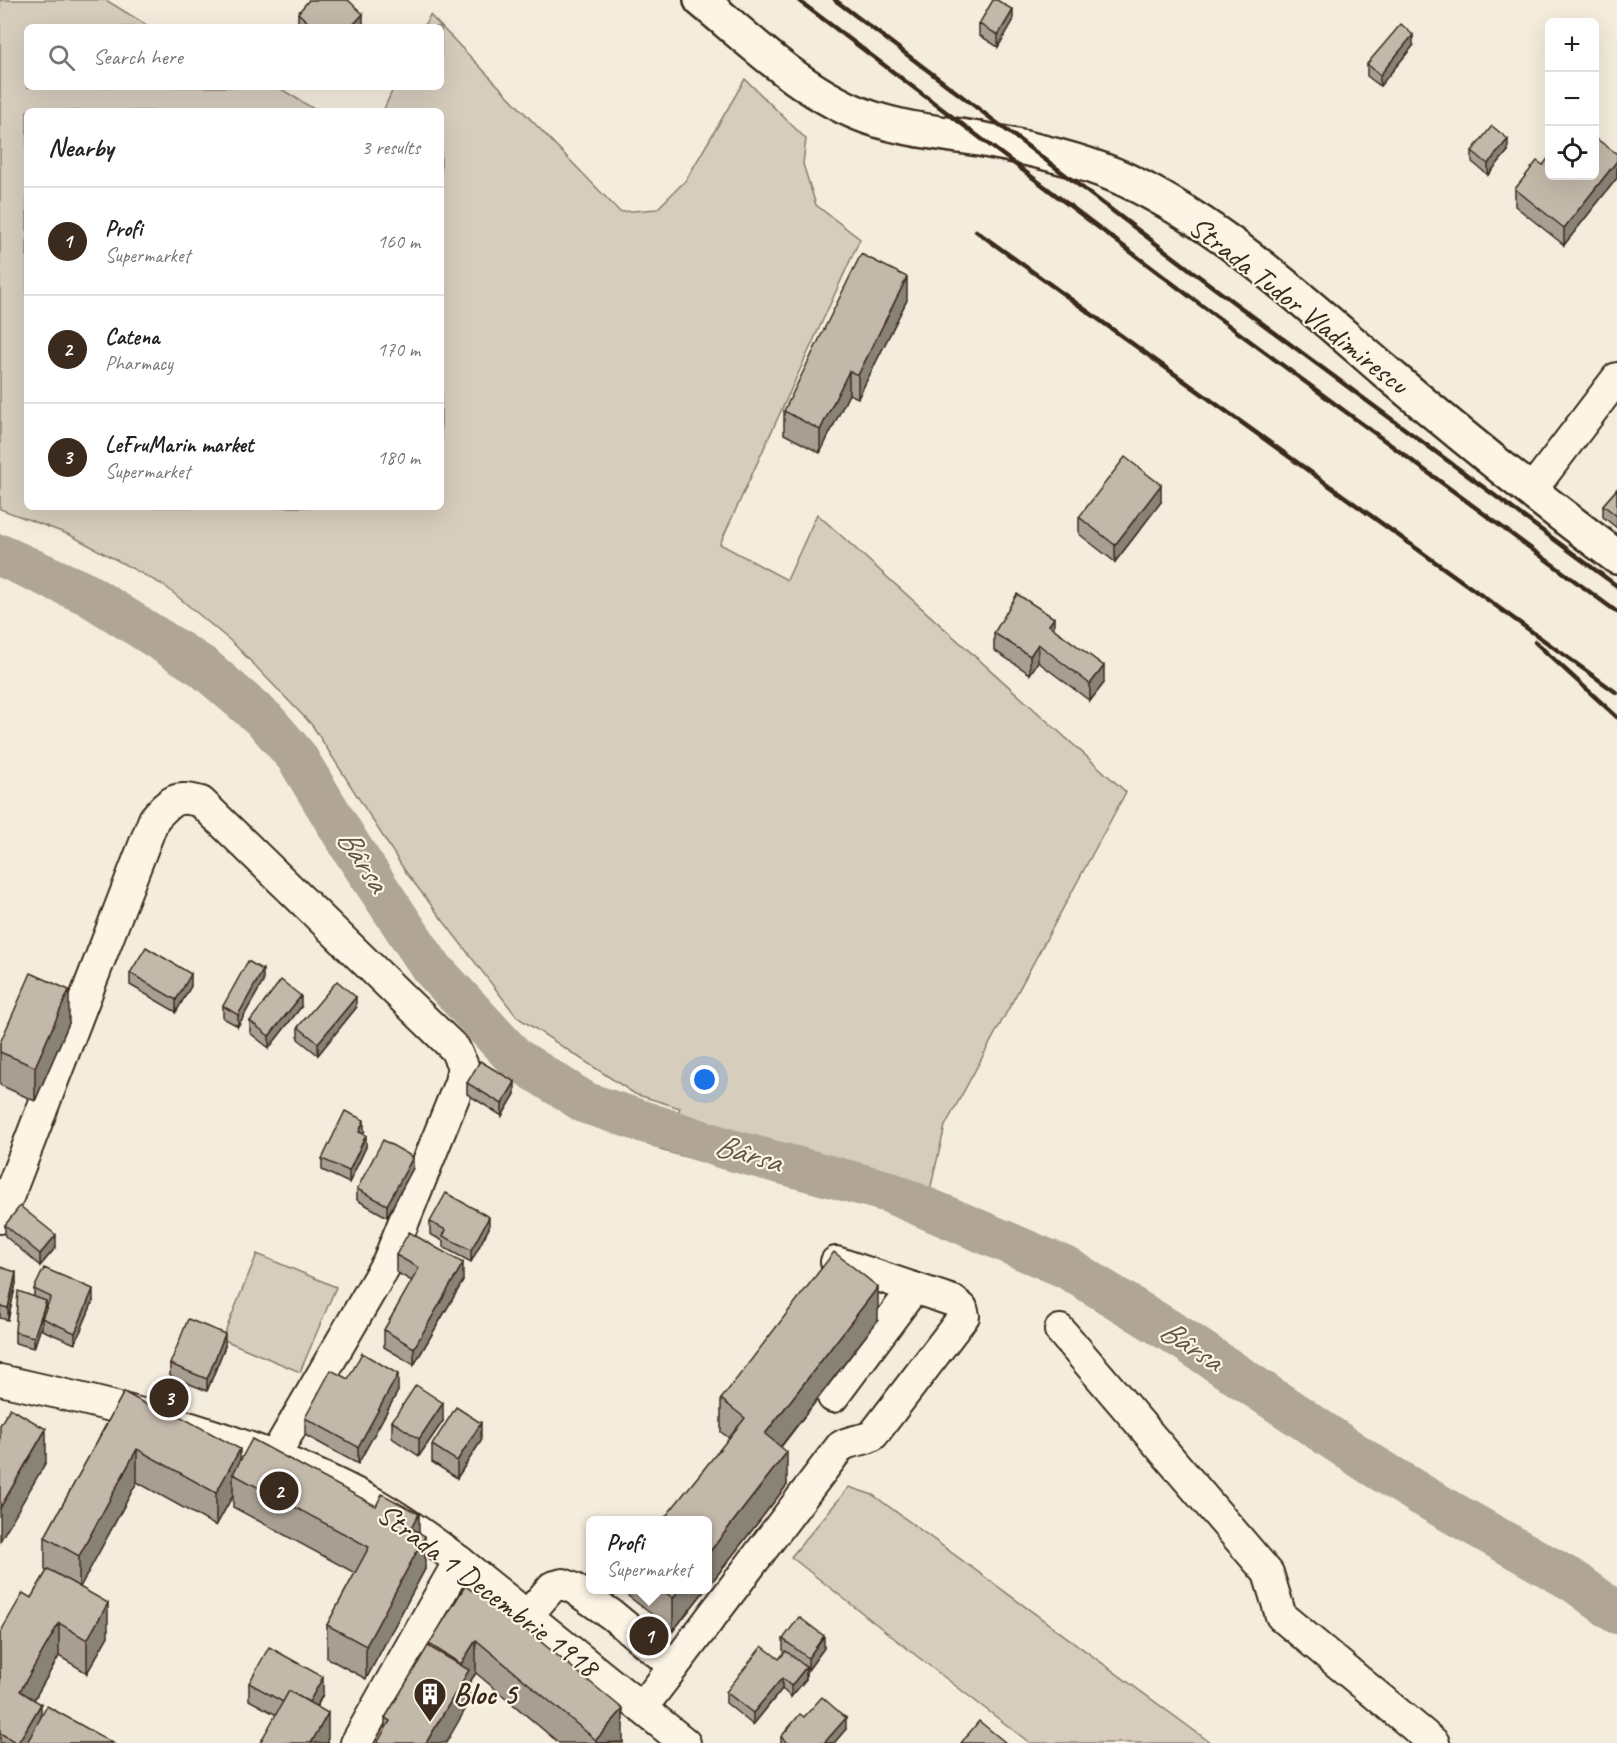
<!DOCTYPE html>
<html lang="en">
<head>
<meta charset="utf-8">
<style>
  body { margin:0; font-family:Caveat,sans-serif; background:#f2f2f2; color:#222 }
  .controls { position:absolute; right:18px; top:18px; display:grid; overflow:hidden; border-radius:9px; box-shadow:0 6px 24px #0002 }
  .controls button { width:54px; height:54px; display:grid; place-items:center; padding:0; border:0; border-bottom:2px solid #e0e0e0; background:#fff; color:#222; font:30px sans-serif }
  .you { position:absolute; left:705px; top:1080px; width:21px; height:21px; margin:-15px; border:4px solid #fff; border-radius:50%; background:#1a73e8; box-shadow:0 0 0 9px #1a73e833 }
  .badge { display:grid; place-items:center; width:39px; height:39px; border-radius:50%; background:#3b2a1e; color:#fff; font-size:20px; font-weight:700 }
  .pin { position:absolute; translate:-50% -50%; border:3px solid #fff; box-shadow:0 2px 6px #0006 }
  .popup { position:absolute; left:586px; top:1516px; width:126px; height:78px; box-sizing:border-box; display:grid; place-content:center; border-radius:9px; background:#fff; filter:drop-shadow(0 2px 4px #0005); font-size:20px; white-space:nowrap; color:#767676 }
  .popup b { font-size:22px; color:#222 }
  .popup::after { content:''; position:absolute; left:50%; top:100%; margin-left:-12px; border:12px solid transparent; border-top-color:#fff }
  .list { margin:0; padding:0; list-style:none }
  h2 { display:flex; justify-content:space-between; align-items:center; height:78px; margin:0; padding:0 24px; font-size:26px }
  h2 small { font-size:20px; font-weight:400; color:#767676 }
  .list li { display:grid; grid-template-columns:39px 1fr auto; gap:18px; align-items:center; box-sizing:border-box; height:108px; padding:0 24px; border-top:2px solid #e0e0e0 }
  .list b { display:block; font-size:22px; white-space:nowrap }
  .list p { margin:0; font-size:20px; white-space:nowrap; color:#767676 }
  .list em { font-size:20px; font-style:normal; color:#767676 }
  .icon { flex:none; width:33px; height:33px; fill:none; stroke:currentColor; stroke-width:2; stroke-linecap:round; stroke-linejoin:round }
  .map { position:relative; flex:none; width:1617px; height:1743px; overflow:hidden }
  .search { position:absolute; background:#fff; box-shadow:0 6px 24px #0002; left:24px; top:24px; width:420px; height:66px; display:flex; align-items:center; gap:15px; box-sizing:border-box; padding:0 21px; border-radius:9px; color:#767676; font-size:22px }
  .panel { position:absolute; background:#fff; box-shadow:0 6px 24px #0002; left:24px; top:108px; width:420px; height:402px; border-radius:9px }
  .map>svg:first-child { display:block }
  .green { fill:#d6cdbd; stroke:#887c6e; stroke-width:1.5 }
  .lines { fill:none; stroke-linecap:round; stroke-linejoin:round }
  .river { stroke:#b0a596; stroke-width:42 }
  .minor-casing { stroke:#3b2a1e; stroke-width:34 }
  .major-casing { stroke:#3b2a1e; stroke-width:38 }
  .minor { stroke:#fcf5e5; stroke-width:30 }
  .major { stroke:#fcf5e5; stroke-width:33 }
  .rail { stroke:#3b2a1e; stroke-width:4.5 }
  .wall { fill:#a89f92; stroke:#3b2a1e; stroke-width:1.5 }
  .shaded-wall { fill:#888277; stroke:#3b2a1e; stroke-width:1.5 }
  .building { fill:#c3b9aa; stroke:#3b2a1e; stroke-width:1.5 }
  .labels { text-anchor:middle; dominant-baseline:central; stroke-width:4.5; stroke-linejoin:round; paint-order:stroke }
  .street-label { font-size:30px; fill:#3b2a1e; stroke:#fcf5e5 }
  .poi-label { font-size:30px; font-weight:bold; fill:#3b2a1e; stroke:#fcf5e5; text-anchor:start }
  .water-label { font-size:32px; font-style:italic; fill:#645548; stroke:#fcf5e5 }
</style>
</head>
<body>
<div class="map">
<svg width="1617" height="1743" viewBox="0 0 1617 1743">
  <rect width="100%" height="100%" fill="#f4eddd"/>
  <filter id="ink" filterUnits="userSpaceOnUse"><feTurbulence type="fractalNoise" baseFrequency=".0167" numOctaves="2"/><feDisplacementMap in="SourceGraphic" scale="12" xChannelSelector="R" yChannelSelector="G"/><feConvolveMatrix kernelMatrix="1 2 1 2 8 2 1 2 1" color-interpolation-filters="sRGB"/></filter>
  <g filter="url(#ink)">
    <g class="green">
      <path d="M0,0H106L150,27H27V87H278L317,111H27V507H441V111H383L394,87H441V27H424L430,15L620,212L657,209L686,180L745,79L806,139L803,164L816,205L860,239L720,544L787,580L817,514L1126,792L945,1126L931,1186L919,1221L660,1150L680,1108L635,1094L517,1017L405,871L312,725L233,643L165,586L70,535L0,509Z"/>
      <path d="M257,1254L336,1287L300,1372L222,1339Z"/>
      <path d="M849,1487L873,1495L1211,1743H1030L918,1657L791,1557Z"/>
    </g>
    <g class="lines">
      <path class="river" d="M0,555L87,594L203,667L265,720L296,756L351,847L430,966L515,1058L586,1103L727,1149L886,1191L1067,1268L1183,1339L1369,1463L1423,1496L1575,1582L1617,1613"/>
      <g class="minor-casing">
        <g id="minor">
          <path d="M1531,491L1617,378"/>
          <path d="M0,1218L154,819C170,801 176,794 201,802L455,1049L463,1066L460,1082L388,1261L274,1457"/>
          <path d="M1060,1330L1268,1573L1281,1616L1434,1743"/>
          <path d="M0,1380C128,1408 256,1439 372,1502C402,1519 431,1540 459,1561L685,1743"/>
          <path d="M833,1397L914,1288"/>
          <path d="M527,1616L552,1587L563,1584L573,1588L612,1615L674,1666L642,1708"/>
          <path d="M674,1666L840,1447C851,1439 862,1442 873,1435L964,1316L962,1308L953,1301L836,1262"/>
          <path d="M356,1743L459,1561"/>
        </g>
      </g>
      <g class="major-casing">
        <path id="major" d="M701,0C753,43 806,96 871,118C906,130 943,133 979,139C1025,147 1085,161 1126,180C1223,226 1306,303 1386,372C1461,436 1538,498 1617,557"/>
      </g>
      <use href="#minor" class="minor"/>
      <use href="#major" class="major"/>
      <g class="rail">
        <path d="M798,0L1201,305L1617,612"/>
        <path d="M835,0L1213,287L1617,586"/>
        <path d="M976,231L1617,693"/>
        <path d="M1535,642L1617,717"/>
      </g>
    </g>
    <g class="wall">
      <path d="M298,13L363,25L362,27H300L298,24Z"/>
      <path d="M1013,21L998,47L979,35V24Z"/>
      <path d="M1413,46L1380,86L1367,76V64Z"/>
      <path d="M1472,151H1508L1488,175L1472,162Z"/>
      <path d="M1617,154V178L1564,245L1515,206V189L1543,165Z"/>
      <path d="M907,300L858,398L849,394L820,453L784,434V411Z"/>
      <path d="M1617,489V528L1603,517V505Z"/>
      <path d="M1161,502L1115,562L1079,534V517Z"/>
      <path d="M1054,629L1104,683L1090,701L1038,662L1030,674L994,650V633Z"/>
      <path d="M130,973L191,986L176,1012L130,985Z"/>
      <path d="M263,982L238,1026L223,1018V1006Z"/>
      <path d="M301,1007L269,1048L250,1033V1021Z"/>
      <path d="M356,1008L318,1055L298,1039V1027Z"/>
      <path d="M69,1023L35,1101L0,1085V1043Z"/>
      <path d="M467,1083L515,1094L502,1116L467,1094Z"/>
      <path d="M364,1132L363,1134L366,1147L349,1183L322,1170V1159Z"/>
      <path d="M413,1168L387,1217L357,1200V1189Z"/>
      <path d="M430,1222L489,1228L471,1262L443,1247V1241L430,1234Z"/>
      <path d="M5,1225L56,1247L40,1266L5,1236Z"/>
      <path d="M396,1255L463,1281L414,1365L384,1347V1330L412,1281L396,1272Z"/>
      <path d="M0,1267L16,1283L8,1320L0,1318Z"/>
      <path d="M34,1289L93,1301L75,1344L42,1330V1324L34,1348L15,1343V1332L34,1297Z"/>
      <path d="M878,1320L781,1447L787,1485L708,1587V1521L729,1438L721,1432V1399Z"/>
      <path d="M225,1346L207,1391L170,1376V1364Z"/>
      <path d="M348,1379L398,1391L358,1464L305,1435V1418Z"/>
      <path d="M124,1392L240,1461L419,1533L425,1569L366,1679L327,1658V1625L355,1573L233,1507V1495L216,1526L137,1482L80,1587L108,1636L87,1673L59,1656L34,1700L41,1718L113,1743H0V1633L31,1598L47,1571L45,1570V1537Z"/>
      <path d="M392,1421H443L419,1456L392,1438Z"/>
      <path d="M481,1441L457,1478L432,1462V1445Z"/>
      <path d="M465,1586L623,1742V1743H559L476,1673L469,1683V1703L385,1730V1718Z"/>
      <path d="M628,1590H705L673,1631L628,1596Z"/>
      <path d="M783,1639L824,1648L808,1670L806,1669V1679L791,1697L782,1689L753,1725L726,1703V1692L779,1659L785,1652L783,1650Z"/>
      <path d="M249,1683L323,1694L317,1707L328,1743L249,1700Z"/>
      <path d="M804,1717L846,1729L834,1743H781V1737Z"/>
    </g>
    <g class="shaded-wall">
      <path d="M1013,10V21L998,47V35Z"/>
      <path d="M363,14V25L362,27H351Z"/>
      <path d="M1413,35V46L1380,86V75Z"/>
      <path d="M1508,139V151L1488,175V164Z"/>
      <path d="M1617,161V178L1564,245V228Z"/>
      <path d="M907,277V300L858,398V375Z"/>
      <path d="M849,371V394L820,453V430Z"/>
      <path d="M1161,485V502L1115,562V545Z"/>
      <path d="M1054,618V635L1049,625Z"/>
      <path d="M1038,644V662L1030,674V656Z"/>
      <path d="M1104,666V683L1090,701V684Z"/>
      <path d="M263,970V982L238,1026V1015Z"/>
      <path d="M191,974V986L176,1012V1000Z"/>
      <path d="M69,990V1023L35,1101V1067Z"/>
      <path d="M301,996V1007L269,1048V1036Z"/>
      <path d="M356,997V1008L318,1055V1043Z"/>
      <path d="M515,1082V1094L502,1116V1104Z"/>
      <path d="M364,1120V1132L359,1143V1132Z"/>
      <path d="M366,1135V1147L349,1183V1171Z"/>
      <path d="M413,1157V1168L387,1217V1205Z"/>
      <path d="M489,1217V1228L471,1262V1250Z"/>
      <path d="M56,1235V1247L40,1266V1254Z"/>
      <path d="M463,1263V1281L414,1365V1348Z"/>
      <path d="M16,1272V1283L8,1320V1308Z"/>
      <path d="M878,1287V1320L765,1467V1434Z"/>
      <path d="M93,1289V1301L75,1344V1333Z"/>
      <path d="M46,1301V1313L42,1318V1324L34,1348V1337Z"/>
      <path d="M225,1334V1346L207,1391V1379Z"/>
      <path d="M398,1374V1391L358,1464V1447Z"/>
      <path d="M443,1403V1421L419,1456V1439Z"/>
      <path d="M481,1423V1441L457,1478V1461Z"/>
      <path d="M46,1429V1462L0,1541V1508Z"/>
      <path d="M137,1449V1482L79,1589V1556Z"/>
      <path d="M240,1449V1477L233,1474V1495L216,1526V1493Z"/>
      <path d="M787,1452V1485L708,1587V1554Z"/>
      <path d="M419,1514V1547L411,1528Z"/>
      <path d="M425,1536V1569L366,1679V1646Z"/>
      <path d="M679,1590H705L673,1631V1598Z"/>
      <path d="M108,1603V1636L87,1673V1640Z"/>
      <path d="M59,1623V1656L20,1724V1691Z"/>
      <path d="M824,1636V1648L808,1670V1658Z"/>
      <path d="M476,1640V1673L469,1683V1703L446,1743H426L461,1684V1664Z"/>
      <path d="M806,1667V1679L791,1697V1686Z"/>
      <path d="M323,1677V1694L303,1730V1713Z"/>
      <path d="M782,1678V1689L753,1725V1713Z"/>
      <path d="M41,1704V1737L37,1743H18Z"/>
      <path d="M623,1709V1742L596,1743V1740Z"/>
      <path d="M328,1713V1743H311Z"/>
      <path d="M846,1718V1729L834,1743H824Z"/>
    </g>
    <g class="building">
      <path d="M309,0H348L363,14L351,27H313L298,13Z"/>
      <path d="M993,0H997L1013,10L998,35L979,24Z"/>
      <path d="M1401,24L1413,35L1380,75L1367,64Z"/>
      <path d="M1492,126L1508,139L1488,164L1472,151Z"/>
      <path d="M1594,137L1617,154V161L1564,228L1515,189L1537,161L1543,165L1550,156V176H1594Z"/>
      <path d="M861,254L907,277L858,375L849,371L820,430L784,411Z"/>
      <path d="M1125,457L1161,485L1115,545L1079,517Z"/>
      <path d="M1617,489V516L1603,505Z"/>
      <path d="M1017,594L1054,618L1049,625L1104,666L1090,684L1038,644L1030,656L994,633Z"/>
      <path d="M146,947L191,974L176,1000L130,973Z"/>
      <path d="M248,961L263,970L238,1015L223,1006Z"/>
      <path d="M31,973L69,990L35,1067L0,1052V1043Z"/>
      <path d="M281,980L301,996L269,1036L250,1021Z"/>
      <path d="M337,981L356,997L318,1043L298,1027Z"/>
      <path d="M480,1061L515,1082L502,1104L467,1083Z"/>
      <path d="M345,1111L364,1120L359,1132L366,1135L349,1171L322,1159Z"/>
      <path d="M383,1140L413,1157L387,1205L357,1189Z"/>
      <path d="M446,1193L489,1217L471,1250L443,1236L446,1230L430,1222Z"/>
      <path d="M20,1206L56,1235L40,1254L5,1225Z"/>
      <path d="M409,1232L463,1263L414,1348L384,1330L419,1268L396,1255Z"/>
      <path d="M834,1252L878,1287L765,1434L787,1452L708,1554V1521H662L745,1418L721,1399Z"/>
      <path d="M0,1267L16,1272L8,1308L0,1306Z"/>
      <path d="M44,1268L93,1289L75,1333L42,1318L51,1297L34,1289Z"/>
      <path d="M18,1291L46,1301L34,1337L15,1332Z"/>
      <path d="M188,1319L225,1334L207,1379L170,1364Z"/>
      <path d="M362,1353L398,1374L358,1447L305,1418L331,1370L348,1379Z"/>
      <path d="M416,1385L443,1403L419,1439L392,1421Z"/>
      <path d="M124,1392L158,1411L161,1406L240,1449L216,1493L137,1449L79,1556L45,1537Z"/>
      <path d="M456,1407L481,1423L457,1461L432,1445Z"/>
      <path d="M10,1408L46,1429L0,1508V1425Z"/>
      <path d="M252,1439L376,1506L382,1494L419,1514L411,1528L425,1536L366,1646L327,1625L369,1547L233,1474Z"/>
      <path d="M48,1569L108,1603L87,1640L59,1623L20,1691L41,1704L18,1743H17L0,1733V1633L23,1593L31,1598Z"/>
      <path d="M465,1586L497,1606L623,1709L596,1740L476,1640L461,1664L429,1644Z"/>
      <path d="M662,1590H679L673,1598Z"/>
      <path d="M799,1617L824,1636L808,1658L783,1639Z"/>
      <path d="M428,1646L469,1670L426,1743H377L390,1721L385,1718Z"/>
      <path d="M762,1646L779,1659L786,1651L806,1667L791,1686L782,1678L753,1713L726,1692Z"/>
      <path d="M269,1647L323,1677L309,1702L289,1691L283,1702L249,1683Z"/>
      <path d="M289,1691L328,1713L311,1743H260Z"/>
      <path d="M822,1697L846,1718L824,1743H788L781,1737L800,1714L804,1717Z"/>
      <path d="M47,1706L113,1743H27Z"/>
      <path d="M979,1721L1006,1743H961Z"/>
    </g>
  </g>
  <defs>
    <g id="building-pin" transform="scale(1.725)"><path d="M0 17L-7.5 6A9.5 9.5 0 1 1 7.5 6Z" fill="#3b2a1e" stroke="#fcf5e5"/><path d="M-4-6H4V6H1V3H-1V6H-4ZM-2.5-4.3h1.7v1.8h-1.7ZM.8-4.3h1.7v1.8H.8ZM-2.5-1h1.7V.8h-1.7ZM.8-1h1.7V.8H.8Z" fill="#fff"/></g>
  </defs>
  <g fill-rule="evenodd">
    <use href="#building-pin" x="430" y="1694"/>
  </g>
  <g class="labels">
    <g class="street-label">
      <text transform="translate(1299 305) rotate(38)">Strada Tudor Vladimirescu</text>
      <text transform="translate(488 1590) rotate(37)">Strada 1 Decembrie 1918</text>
    </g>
    <g class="poi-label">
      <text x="453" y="1694">Bloc 5</text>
    </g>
    <g class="water-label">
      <text transform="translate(363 860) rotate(57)">Bârsa</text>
      <text transform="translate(748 1153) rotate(16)">Bârsa</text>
      <text transform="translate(1191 1345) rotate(33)">Bârsa</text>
    </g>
  </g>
</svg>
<div class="controls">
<button>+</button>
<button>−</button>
<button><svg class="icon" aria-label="locate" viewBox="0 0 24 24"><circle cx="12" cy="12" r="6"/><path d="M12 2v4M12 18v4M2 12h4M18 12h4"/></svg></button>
</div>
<div class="you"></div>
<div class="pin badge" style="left:649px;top:1636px">1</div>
<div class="popup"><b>Profi</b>Supermarket</div>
<div class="pin badge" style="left:279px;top:1491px">2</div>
<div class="pin badge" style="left:169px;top:1398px">3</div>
<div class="search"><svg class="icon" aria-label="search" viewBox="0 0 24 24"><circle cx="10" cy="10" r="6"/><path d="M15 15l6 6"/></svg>Search here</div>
<section class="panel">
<h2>Nearby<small>3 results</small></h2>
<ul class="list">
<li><span class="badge">1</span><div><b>Profi</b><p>Supermarket</p></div><em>160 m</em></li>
<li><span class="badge">2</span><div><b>Catena</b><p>Pharmacy</p></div><em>170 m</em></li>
<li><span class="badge">3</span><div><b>LeFruMarin market</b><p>Supermarket</p></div><em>180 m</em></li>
</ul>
</section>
</div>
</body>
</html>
